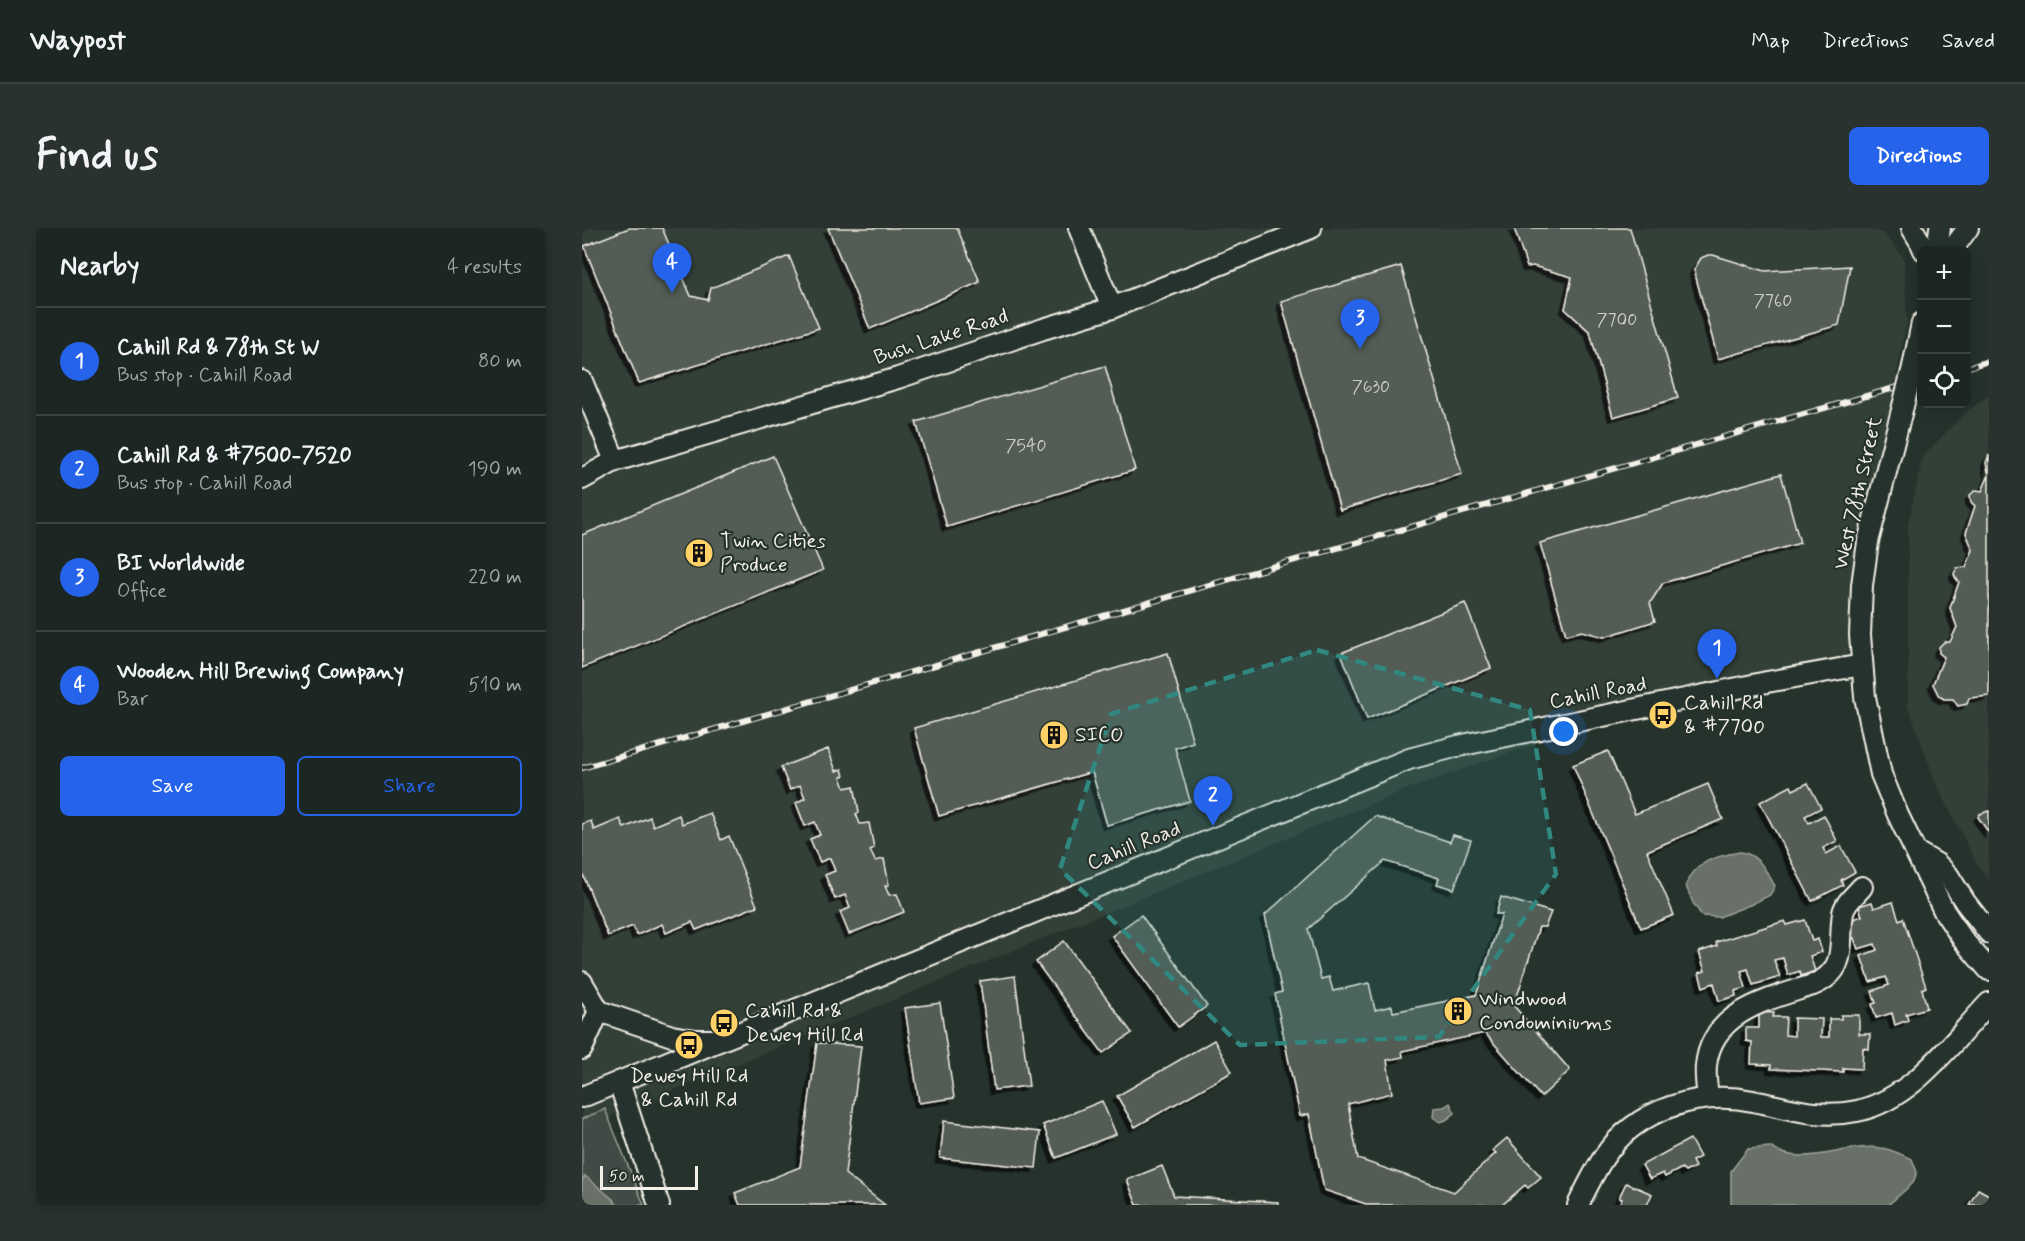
<!DOCTYPE html>
<html lang="en">
<head>
<meta charset="utf-8">
<style>
  body { margin:0; font-family:Mynerve,sans-serif; background:#29322f; color:#f1f3f6 }
  .controls { position:absolute; right:18px; top:18px; display:grid; overflow:hidden; border-radius:9px; box-shadow:0 3px 15px #0003 }
  .controls button { width:54px; height:54px; display:grid; place-items:center; padding:0; border:0; border-bottom:2px solid #3a4340; background:#1c2622; color:#f1f3f6; font:30px sans-serif }
  .scale { position:absolute; left:18px; bottom:15px; width:98px; box-sizing:border-box; padding-left:6px; border:3px solid #f4f1e8; border-top:0; font-size:16px; line-height:21px; white-space:nowrap; color:#f4f1e8; -webkit-text-stroke:4px #26332d; paint-order:stroke }
  .you { position:absolute; left:982px; top:504px; width:21px; height:21px; margin:-15px; border:4px solid #fff; border-radius:50%; background:#1a73e8; box-shadow:0 0 0 9px #1a73e833 }
  .badge { display:grid; place-items:center; width:39px; height:39px; border-radius:50%; background:#2563eb; color:#fff; font-size:20px; font-weight:700 }
  .pin { position:absolute; translate:-50% -50px; filter:drop-shadow(0 2px 3px #0008) }
  .pin::after { content:''; position:absolute; top:32px; width:21px; height:18px; background:inherit; clip-path:polygon(0 0,100% 0,50% 100%) }
  .list { margin:0; padding:0; list-style:none }
  h2 { display:flex; justify-content:space-between; align-items:center; height:78px; margin:0; padding:0 24px; font-size:26px }
  h2 small { font-size:20px; font-weight:400; color:#a0a5a5 }
  .list li { display:grid; grid-template-columns:39px 1fr auto; gap:18px; align-items:center; box-sizing:border-box; height:108px; padding:0 24px; border-top:2px solid #3a4340 }
  .list b { display:block; font-size:22px; white-space:nowrap }
  .list p { margin:0; font-size:20px; white-space:nowrap; color:#a0a5a5 }
  .list em { font-size:20px; font-style:normal; color:#a0a5a5 }
  .actions { display:flex; gap:12px; padding:18px 24px }
  .actions a { flex:1; padding:14px 0; border:2px solid #2563eb; border-radius:9px; text-align:center; font-size:21px; color:#2563eb }
  .actions .main { background:#2563eb; color:#fff }
  .icon { flex:none; width:33px; height:33px; fill:none; stroke:currentColor; stroke-width:2; stroke-linecap:round; stroke-linejoin:round }
  .map { position:relative; flex:none; width:1407px; height:977px; overflow:hidden; border-radius:9px }
  header { display:flex; align-items:center; gap:36px; box-sizing:border-box; height:84px; padding:0 30px; background:#1c2622; border-bottom:2px solid #3a4340 }
  header strong { font-size:28px }
  nav { display:flex; gap:33px; margin-inline-start:auto; font-size:21px }
  .intro { display:flex; align-items:center; justify-content:space-between; box-sizing:border-box; height:144px; padding:0 36px }
  h1 { margin:0; font-size:42px }
  .button { padding:15px 27px; border-radius:9px; background:#2563eb; color:#fff; font-size:21px; font-weight:700 }
  main { display:flex; gap:36px; padding:0 36px }
  aside { flex:1; background:#1c2622; border-radius:9px; box-shadow:0 3px 15px #0003 }
  .map>svg:first-child { display:block }
  .built { fill:#333f39 }
  .green { fill:#414b45; stroke:#9a9e96; stroke-width:1.5 }
  .water { fill:#676f68; stroke:#9fa39b; stroke-width:1.5 }
  .building { fill:#525c55; stroke:#f4f1e8; stroke-width:1.5; filter:url(#shadow) }
  .lines { fill:none; stroke-linecap:round; stroke-linejoin:round }
  .minor-casing { stroke:#f4f1e8; stroke-width:24 }
  .minor { stroke:#26332d; stroke-width:20 }
  .rail-casing { stroke:#f4f1e8; stroke-width:6 }
  .rail { stroke:#26332d; stroke-width:4; stroke-dasharray:11; stroke-linecap:butt }
  .minor-bridge-casing { stroke:#f4f1e8; stroke-width:24; stroke-linecap:butt }
  .minor-bridge { stroke:#26332d; stroke-width:20 }
  .marked { fill:#318880; fill-opacity:0.2; stroke:#318880; stroke-width:4.5; stroke-dasharray:12 8; stroke-linejoin:round }
  .labels { text-anchor:middle; dominant-baseline:central; stroke-width:4.5; stroke-linejoin:round; paint-order:stroke }
  .number-label { font-size:18px; fill:#ccccc3 }
  .street-label { font-size:21px; fill:#f4f1e8; stroke:#26332d }
  .poi-label { font-size:21px; fill:#f4f1e8; stroke:#26332d; text-anchor:start }
</style>
</head>
<body>
<header>
<strong>Waypost</strong>
<nav><a>Map</a><a>Directions</a><a>Saved</a></nav>
</header>
<div class="intro"><h1>Find us</h1><a class="button">Directions</a></div>
<main>
<aside>
<h2>Nearby<small>4 results</small></h2>
<ul class="list">
<li><span class="badge">1</span><div><b>Cahill Rd &amp; 78th St W</b><p>Bus stop · Cahill Road</p></div><em>80 m</em></li>
<li><span class="badge">2</span><div><b>Cahill Rd &amp; #7500-7520</b><p>Bus stop · Cahill Road</p></div><em>190 m</em></li>
<li><span class="badge">3</span><div><b>BI Worldwide</b><p>Office</p></div><em>220 m</em></li>
<li><span class="badge">4</span><div><b>Wooden Hill Brewing Company</b><p>Bar</p></div><em>510 m</em></li>
</ul>
<div class="actions"><a class="main">Save</a><a>Share</a></div>
</aside>
<div class="map">
<svg width="1407" height="977" viewBox="0 0 1407 977">
  <defs>
    <filter id="shadow"><feDropShadow dx="-4.5" dy="4.5" stdDeviation="0" flood-color="#0009"/></filter>
  </defs>
  <rect width="100%" height="100%" fill="#26332d"/>
  <filter id="ink" filterUnits="userSpaceOnUse"><feTurbulence type="fractalNoise" baseFrequency=".0167" numOctaves="2"/><feDisplacementMap in="SourceGraphic" scale="12" xChannelSelector="R" yChannelSelector="G"/><feConvolveMatrix kernelMatrix="1 2 1 2 8 2 1 2 1" color-interpolation-filters="sRGB"/></filter>
  <g filter="url(#ink)">
    <g class="built">
      <path d="M0,0H1280L1302,5L1322,30L1325,93L1284,297L1265,428L1169,453L963,512L825,561L0,900Z"/>
      <path d="M1407,167V653L1394,634L1354,555L1326,478V296L1341,228L1383,185Z"/>
    </g>
    <path class="green" d="M23,881L62,977H0V891Z"/>
    <g class="water">
      <path d="M1158,624C1177,626 1184,643 1193,658L1188,667L1170,676L1137,689L1120,688L1111,675L1104,658C1113,633 1134,628 1158,624Z"/>
      <path d="M868,875L873,885L864,892L858,894L851,889L852,880L862,879Z"/>
      <path d="M1188,919C1221,941 1263,915 1299,920C1309,921 1320,927 1330,931L1335,944L1331,955L1306,977H1149V943L1166,921Z"/>
      <path d="M3,948L32,972L35,977H0V954Z"/>
    </g>
    <g class="building">
      <path d="M47,0H80L109,68L126,72L129,60L207,28L237,100L57,155L2,18Z"/>
      <path d="M246,0H375L398,54L288,101Z"/>
      <path d="M932,0H1048L1096,170L1031,189L1008,104L983,81L990,49L951,38L945,39Z"/>
      <path d="M1126,27H1131L1183,43L1268,38L1257,97L1136,131L1112,42L1119,30Z"/>
      <path d="M819,38L880,246L758,282L699,73Z"/>
      <path d="M523,138L553,242L365,299L334,194Z"/>
      <path d="M1407,227V468L1387,470L1385,476L1376,478L1371,471H1362L1357,468L1351,456L1362,429L1357,425V419L1362,414H1368L1375,399L1368,380L1377,354L1373,349L1372,346L1375,340L1384,339L1391,322L1384,305L1393,278L1389,274L1388,267L1394,262L1400,263L1407,247L1404,235Z"/>
      <path d="M191,228L241,342L0,440V307Z"/>
      <path d="M1199,246L1218,315L1081,355L1068,375L1073,393L1022,409L1000,403L984,407L958,315Z"/>
      <path d="M883,375L909,440L785,491L759,425Z"/>
      <path d="M586,425L611,514L593,520L608,573L525,597L510,544L357,588L332,500Z"/>
      <path d="M246,521L254,543L260,541L262,548L259,549L263,560L272,558L277,584L274,586L278,596L287,595L292,620L288,622L293,633L302,631L307,657L303,658L307,667L315,666L322,684L267,706L258,684L268,680L263,667L253,671L243,647L253,643L248,630L238,634L228,611L238,607L233,594L223,598L214,575L223,570L218,557L208,562L199,539Z"/>
      <path d="M1026,523L1053,586L1126,556L1141,591L1065,623L1092,687L1059,700L991,537Z"/>
      <path d="M1226,555L1239,580L1223,588L1227,595L1242,587L1255,613L1241,620L1244,626L1259,618L1273,644L1259,652L1261,657L1230,673L1178,574L1209,558L1211,562Z"/>
      <path d="M1407,583V605L1396,589L1398,586Z"/>
      <path d="M128,585L139,612L147,608L175,678L114,702L110,694L84,705L80,696L55,707L51,698L26,708L0,644V596L9,593L12,602L38,591L42,600L68,589L71,598L97,587L100,596Z"/>
      <path d="M793,588L868,614L871,607L889,612L872,661L855,656L857,650L803,633L726,701L739,751L747,749L751,763L787,755L793,782L810,778L811,784L894,767L920,686H914L919,669L969,684L963,699H957L932,778L988,842L959,869L903,805L820,823L821,829L805,832L810,865L766,876L776,931L872,964L914,925L911,922L925,910L959,949L946,960L943,957L920,977H787L742,962L727,886L718,888L693,766L700,764L683,687Z"/>
      <path d="M1290,674L1292,680L1311,674L1317,692L1321,690L1344,759L1340,761L1345,780L1324,786L1326,792L1313,797L1310,785L1294,790L1290,776L1294,775L1290,763L1307,757L1304,749L1288,754L1279,728L1295,722L1293,716L1276,721L1272,710L1268,712L1262,694L1280,688L1277,678Z"/>
      <path d="M559,687L625,778L596,799L530,708Z"/>
      <path d="M1223,692L1230,713L1236,711L1240,724L1228,728L1233,743L1219,748L1218,743L1206,747L1201,730L1192,732L1198,749L1171,757L1166,741L1159,743L1164,760L1153,763L1154,768L1137,773L1132,755L1121,759L1117,745L1123,743L1117,724L1135,718L1134,714L1203,693L1205,697Z"/>
      <path d="M482,713L550,805L521,825L454,734Z"/>
      <path d="M433,748L447,858L412,862L398,753Z"/>
      <path d="M358,775L372,870L337,875L323,780Z"/>
      <path d="M1177,784L1192,785L1191,789H1204L1203,807L1212,808V790L1240,791L1239,809H1247V791H1259V787H1277V806H1288L1287,821L1281,820L1280,841L1261,840V844L1189,841V837L1169,836L1170,814L1164,813V800H1177Z"/>
      <path d="M632,812L650,844L553,899L535,868Z"/>
      <path d="M235,815L279,818L263,946L303,977H158L153,965L218,939Z"/>
      <path d="M520,873L534,906L474,930L461,897Z"/>
      <path d="M362,893L458,904L454,940L358,930Z"/>
      <path d="M1108,911L1118,929L1110,933L1113,939L1103,944L1100,940L1083,949L1081,945L1068,951L1060,937Z"/>
      <path d="M580,938L592,968L696,974V977H555L545,952Z"/>
      <path d="M1044,955L1070,966L1065,977H1037L1040,971L1037,970Z"/>
      <path d="M1396,961L1407,967V977H1387Z"/>
    </g>
    <g class="lines">
      <g class="minor-casing">
        <g id="minor">
          <path d="M497,0L530,80"/>
          <path d="M1330,0L1339,15L1342,22"/>
          <path d="M1355,22L1358,0"/>
          <path d="M1370,22L1386,0"/>
          <path d="M1331,139L1340,95"/>
          <path d="M0,153L33,233"/>
          <path d="M1321,178L1286,314L1280,357L1278,407L1283,469L1299,546L1316,587L1362,683L1382,713L1407,742"/>
          <path d="M0,251L33,233L316,150L461,101L527,81L729,0"/>
          <path d="M1336,625L1355,636L1366,647L1383,674L1407,705"/>
          <path d="M0,754L17,783L90,808L113,812H133"/>
          <path d="M0,821L17,783"/>
          <path d="M37,854L77,977"/>
          <path d="M0,869L827,531L876,518L1185,454L1280,437"/>
          <path d="M1126,870C1125,860 1123,849 1124,838C1129,783 1188,771 1231,757C1267,742 1256,716 1261,685C1263,675 1273,667 1280,659"/>
          <path d="M996,977C1004,961 1012,944 1022,929C1054,881 1117,862 1171,873C1208,880 1235,891 1275,883C1331,871 1369,815 1407,775"/>
        </g>
      </g>
      <use href="#minor" class="minor"/>
      <g class="rail-casing">
        <g id="rail">
          <path d="M1384,140L1407,133"/>
          <path d="M0,540L679,342L1340,152"/>
        </g>
      </g>
      <use href="#rail" class="rail"/>
      <g class="minor-bridge-casing">
        <path id="minor-bridge" d="M1321,178L1331,139"/>
      </g>
      <use href="#minor-bridge" class="minor-bridge"/>
    </g>
  </g>
  <path class="marked" d="M735,422L948,482L974,646L857,809L658,817L478,641L529,486Z"/>
  <defs>
    <g id="building-disc" transform="scale(1.5)"><circle r="9.5" fill="#ffd166" stroke="#26332d"/><path d="M-4-6H4V6H1V3H-1V6H-4ZM-2.5-4.3h1.7v1.8h-1.7ZM.8-4.3h1.7v1.8H.8ZM-2.5-1h1.7V.8h-1.7ZM.8-1h1.7V.8H.8Z" fill="#111"/></g>
    <g id="bus-disc" transform="scale(1.5)"><circle r="9.5" fill="#ffd166" stroke="#26332d"/><path d="M-5-6H5V4H4V6H2V4H-2V6H-4V4H-5ZM-3.5-4V0h7V-4ZM-3.5 1.2v1.5H-2V1.2ZM2 1.2v1.5H3.5V1.2Z" fill="#111"/></g>
  </defs>
  <g fill-rule="evenodd">
    <use href="#building-disc" x="117" y="325"/>
    <use href="#bus-disc" x="1081" y="487"/>
    <use href="#building-disc" x="472" y="507"/>
    <use href="#building-disc" x="876" y="783"/>
    <use href="#bus-disc" x="142" y="795"/>
    <use href="#bus-disc" x="107" y="817"/>
  </g>
  <g class="labels">
    <g class="number-label">
      <text x="1191" y="73">7760</text>
      <text x="1035" y="92">7700</text>
      <text x="789" y="159">7630</text>
      <text x="444" y="218">7540</text>
    </g>
    <g class="street-label">
      <text transform="translate(359 109) rotate(-18)">Bush Lake Road</text>
      <text transform="translate(1276 265) rotate(-77)">West 78th Street</text>
      <text transform="translate(1016 465) rotate(-11)">Cahill Road</text>
      <text transform="translate(552 618) rotate(-22)">Cahill Road</text>
    </g>
    <g class="poi-label">
      <text x="138" y="313">Twin Cities<tspan x="138" dy="24">Produce</tspan></text>
      <text x="1102" y="475">Cahill Rd<tspan x="1102" dy="24">&amp; #7700</tspan></text>
      <text x="493" y="507">SICO</text>
      <text x="897" y="771">Windwood<tspan x="897" dy="24">Condominiums</tspan></text>
      <text x="163" y="783">Cahill Rd &amp;<tspan x="163" dy="24">Dewey Hill Rd</tspan></text>
      <text x="107" y="848" text-anchor="middle">Dewey Hill Rd<tspan x="107" dy="24">&amp; Cahill Rd</tspan></text>
    </g>
  </g>
</svg>
<div class="controls">
<button>+</button>
<button>−</button>
<button><svg class="icon" aria-label="locate" viewBox="0 0 24 24"><circle cx="12" cy="12" r="6"/><path d="M12 2v4M12 18v4M2 12h4M18 12h4"/></svg></button>
</div>
<div class="scale">50 m</div>
<div class="you"></div>
<div class="pin badge" style="left:1135px;top:451px">1</div>
<div class="pin badge" style="left:631px;top:598px">2</div>
<div class="pin badge" style="left:778px;top:121px">3</div>
<div class="pin badge" style="left:90px;top:65px">4</div>
</div>
</main>
</body>
</html>
